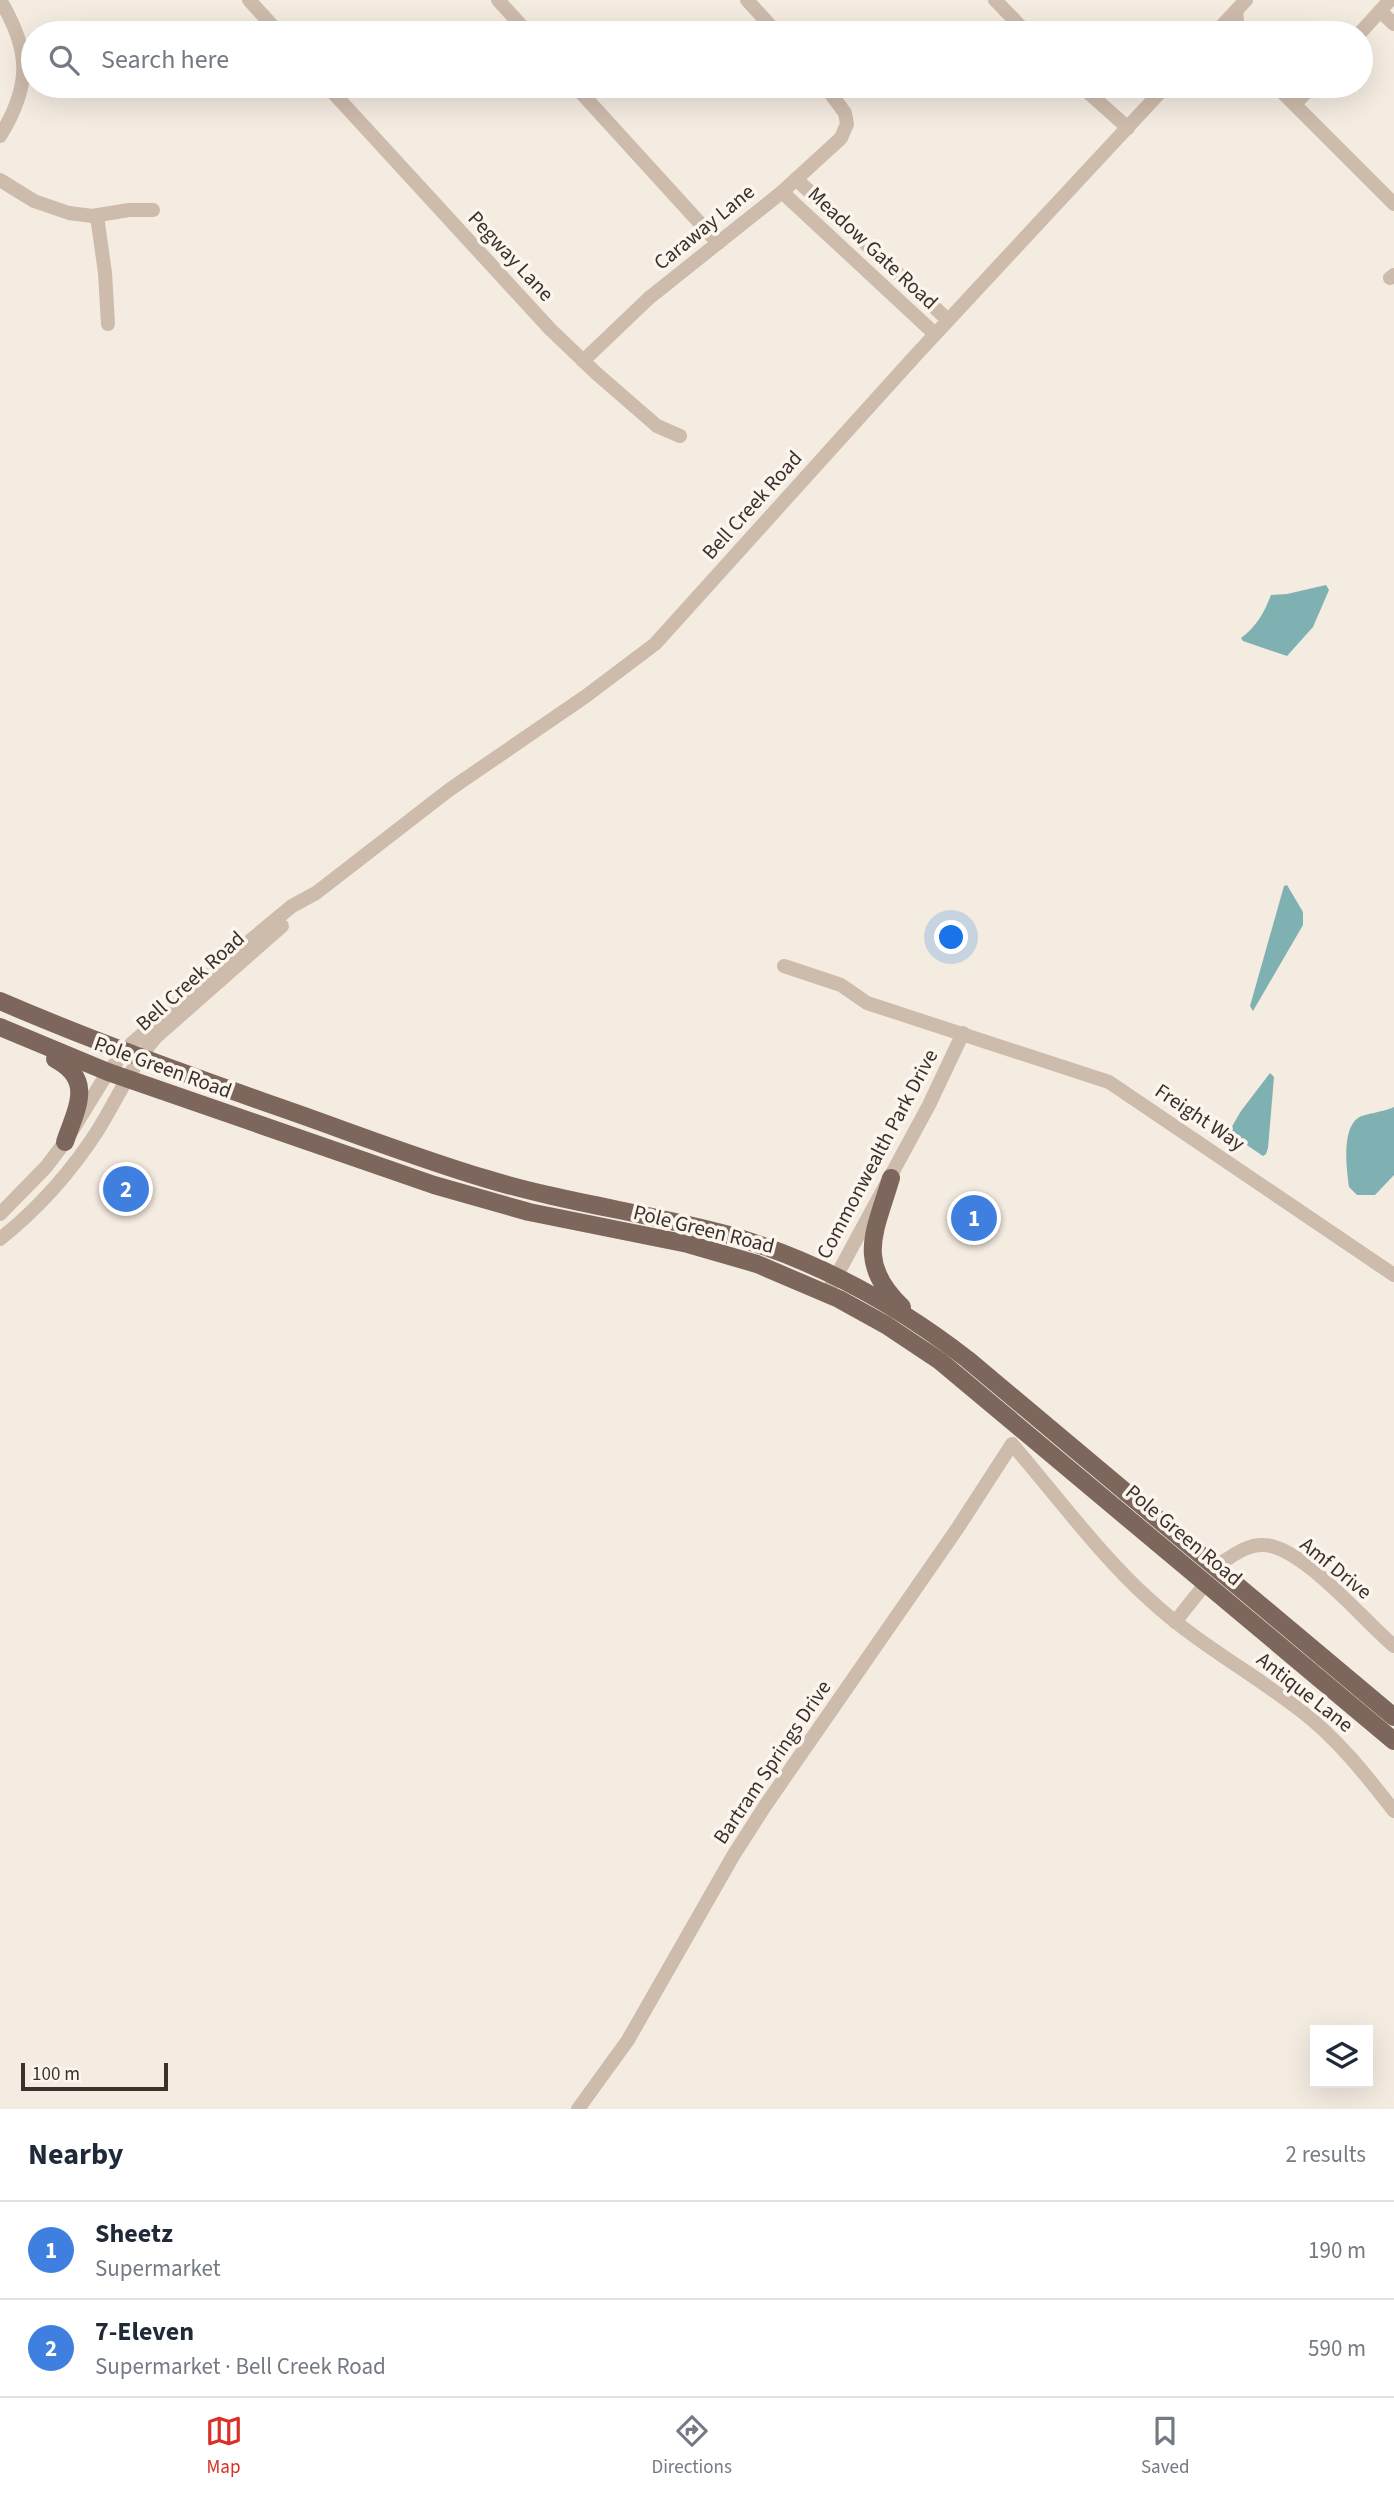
<!DOCTYPE html>
<html lang="en">
<head>
<meta charset="utf-8">
<style>
  body { margin:0; font-family:"Source Sans 3",sans-serif; background:#f6f6f7; color:#1f2937 }
  .controls { position:absolute; right:21px; bottom:21px; display:grid; overflow:hidden; border-radius:0px; box-shadow:0 7px 28px #0002 }
  .controls button { width:63px; height:63px; display:grid; place-items:center; padding:0; border:0; border-bottom:2px solid #e0e1e3; background:#fff; color:#1f2937; font:35px sans-serif }
  .scale { position:absolute; left:21px; bottom:18px; width:147px; box-sizing:border-box; padding-left:7px; border:4px solid #3b302b; border-top:0; font-size:19px; line-height:24px; white-space:nowrap; color:#3b302b; -webkit-text-stroke:5px #fbf5ee; paint-order:stroke }
  .you { position:absolute; left:952px; top:938px; width:24px; height:24px; margin:-18px; border:5px solid #fff; border-radius:50%; background:#1a73e8; box-shadow:0 0 0 10px #1a73e833 }
  .badge { display:grid; place-items:center; width:46px; height:46px; border-radius:50%; background:#d93025; color:#fff; font-size:23px; font-weight:700 }
  .pin { position:absolute; translate:-50% -50%; border:4px solid #fff; box-shadow:0 2px 7px #0006 }
  .list { margin:0; padding:0; list-style:none }
  h2 { display:flex; justify-content:space-between; align-items:center; height:91px; margin:0; padding:0 28px; font-size:30px }
  h2 small { font-size:23px; font-weight:400; color:#747a83 }
  .list li { display:grid; grid-template-columns:46px 1fr auto; gap:21px; align-items:center; box-sizing:border-box; height:98px; padding:0 28px; border-top:2px solid #e0e1e3 }
  .list b { display:block; font-size:26px; white-space:nowrap }
  .list p { margin:0; font-size:23px; white-space:nowrap; color:#747a83 }
  .list em { font-size:23px; font-style:normal; color:#747a83 }
  .icon { flex:none; width:38px; height:38px; fill:none; stroke:currentColor; stroke-width:2; stroke-linecap:round; stroke-linejoin:round }
  .map { position:relative; flex:none; width:1394px; height:2109px; overflow:hidden }
  .search { position:absolute; background:#fff; box-shadow:0 7px 28px #0002; left:21px; right:21px; top:21px; height:77px; display:flex; align-items:center; gap:18px; box-sizing:border-box; padding:0 24px; border-radius:38px; color:#747a83; font-size:26px }
  .sheet { height:287px; background:#fff }
  nav { display:flex; justify-content:space-around; align-items:center; box-sizing:border-box; height:98px; border-top:2px solid #e0e1e3; background:#fff; font-size:19px; color:#747a83 }
  nav a { display:grid; justify-items:center; gap:4px }
  nav .on { color:#d93025 }
  .map>svg:first-child { display:block }
  .water { fill:#7fb0b2 }
  .lines { fill:none; stroke-linecap:round; stroke-linejoin:round }
  .minor { stroke:#cdbbac; stroke-width:14 }
  .major { stroke:#7d675c; stroke-width:18 }
  .labels { text-anchor:middle; dominant-baseline:central; stroke-width:7; stroke-linejoin:round; paint-order:stroke }
  .street-label { font-size:21px; fill:#3b302b; stroke:#fbf5ee }
</style>
</head>
<body>
<div class="map">
<svg width="1394" height="2109" viewBox="0 0 1394 2109">
  <rect width="100%" height="100%" fill="#f4ebe1"/>
  <g class="water">
    <path d="M1326,585L1329,590L1313,627L1287,656L1243,641L1241,638C1257,626 1264,613 1271,595L1287,594Z"/>
    <path d="M1287,885L1303,912V925L1253,1011L1250,1006L1284,886Z"/>
    <path d="M1270,1073L1274,1077L1268,1148L1266,1154L1263,1156L1232,1135L1230,1130L1241,1111Z"/>
    <path d="M1394,1107V1175L1375,1195H1357L1349,1187C1347,1170 1341,1130 1358,1118C1363,1114 1384,1112 1394,1107Z"/>
  </g>
  <g class="lines">
    <g class="minor">
      <path d="M249,0L279,33"/>
      <path d="M498,0L528,33"/>
      <path d="M747,0L777,33"/>
      <path d="M995,0L1027,33"/>
      <path d="M1236,11L1238,33"/>
      <path d="M1380,11L1394,24"/>
      <path d="M1215,33L1246,0"/>
      <path d="M1360,33L1390,0"/>
      <path d="M327,86L550,329L596,373L657,426L680,436"/>
      <path d="M575,86L718,243"/>
      <path d="M1081,86L1128,128"/>
      <path d="M1276,86L1394,204"/>
      <path d="M1295,104L1312,86"/>
      <path d="M0,136C31,86 31,51 0,0"/>
      <path d="M796,179L948,320"/>
      <path d="M0,180L34,201L69,213L92,216L129,210H153"/>
      <path d="M782,192L935,334"/>
      <path d="M97,216L105,273L108,324"/>
      <path d="M1390,278L1394,275"/>
      <path d="M583,361L649,298L782,192L841,138L847,124L845,113L825,86"/>
      <path d="M784,966L841,985L867,1003L1109,1082L1394,1275"/>
      <path d="M0,1214L46,1167L65,1142L108,1072L131,1044L240,949L292,906L316,893L449,790L586,696L655,644L915,356L1166,86"/>
      <path d="M0,1239C39,1208 71,1172 98,1130C117,1099 132,1065 156,1037L282,926"/>
      <path d="M831,1286L929,1105L963,1033"/>
      <path d="M1215,1567C1230,1558 1245,1544 1264,1545C1302,1546 1364,1621 1394,1646"/>
      <path d="M1175,1622L1206,1583"/>
      <path d="M578,2109L628,2040L733,1856L765,1806L957,1529L1012,1444C1056,1495 1100,1555 1150,1600C1195,1642 1251,1672 1300,1710C1337,1738 1366,1775 1394,1811"/>
    </g>
    <g class="major">
      <path d="M0,1001C88,1039 177,1071 267,1103C340,1128 413,1157 487,1179C566,1203 649,1213 729,1235C815,1260 896,1304 967,1359L1394,1717"/>
      <path d="M0,1027L108,1072L434,1185L529,1212L688,1244L757,1264L839,1299L886,1325L940,1361L1394,1741"/>
      <path d="M55,1059C95,1080 76,1109 65,1142"/>
      <path d="M891,1178C875,1232 855,1262 902,1307"/>
    </g>
  </g>
  <g class="labels">
    <g class="street-label">
      <text transform="translate(704 227) rotate(-39)">Caraway Lane</text>
      <text transform="translate(873 248) rotate(43)">Meadow Gate Road</text>
      <text transform="translate(511 256) rotate(47)">Pegway Lane</text>
      <text transform="translate(752 505) rotate(-48)">Bell Creek Road</text>
      <text transform="translate(190 981) rotate(-42)">Bell Creek Road</text>
      <text transform="translate(163 1067) rotate(20)">Pole Green Road</text>
      <text transform="translate(1200 1117) rotate(34)">Freight Way</text>
      <text transform="translate(877 1154) rotate(-62)">Commonwealth Park Drive</text>
      <text transform="translate(704 1229) rotate(14)">Pole Green Road</text>
      <text transform="translate(1184 1535) rotate(40)">Pole Green Road</text>
      <text transform="translate(1336 1568) rotate(39)">Amf Drive</text>
      <text transform="translate(1305 1692) rotate(38)">Antique Lane</text>
      <text transform="translate(772 1762) rotate(-56)">Bartram Springs Drive</text>
    </g>
  </g>
</svg>
<div class="controls">
<button><svg class="icon" aria-label="layers" viewBox="0 0 24 24"><path d="M12 4l9 5-9 5-9-5zM3 14l9 5 9-5"/></svg></button>
</div>
<div class="scale">100 m</div>
<div class="you"></div>
<div class="pin badge" style="left:974px;top:1218px;background:#3f7fe0">1</div>
<div class="pin badge" style="left:126px;top:1189px;background:#3f7fe0">2</div>
<div class="search"><svg class="icon" aria-label="search" viewBox="0 0 24 24"><circle cx="10" cy="10" r="6"/><path d="M15 15l6 6"/></svg>Search here</div>
</div>
<section class="sheet">
<h2>Nearby<small>2 results</small></h2>
<ul class="list">
<li><span class="badge" style="background:#3f7fe0">1</span><div><b>Sheetz</b><p>Supermarket</p></div><em>190 m</em></li>
<li><span class="badge" style="background:#3f7fe0">2</span><div><b>7-Eleven</b><p>Supermarket · Bell Creek Road</p></div><em>590 m</em></li>
</ul>
</section>
<nav>
<a class="on"><svg class="icon" aria-label="map" viewBox="0 0 24 24"><path d="M3 6l6-2 6 2 6-2v14l-6 2-6-2-6 2zM9 4v14M15 6v14"/></svg>Map</a>
<a><svg class="icon" aria-label="directions" viewBox="0 0 24 24"><path d="M12 3l9 9-9 9-9-9zM9 14v-3h6M13 9l2 2-2 2"/></svg>Directions</a>
<a><svg class="icon" aria-label="saved" viewBox="0 0 24 24"><path d="M7 4h10v16l-5-4-5 4z"/></svg>Saved</a>
</nav>
</body>
</html>
